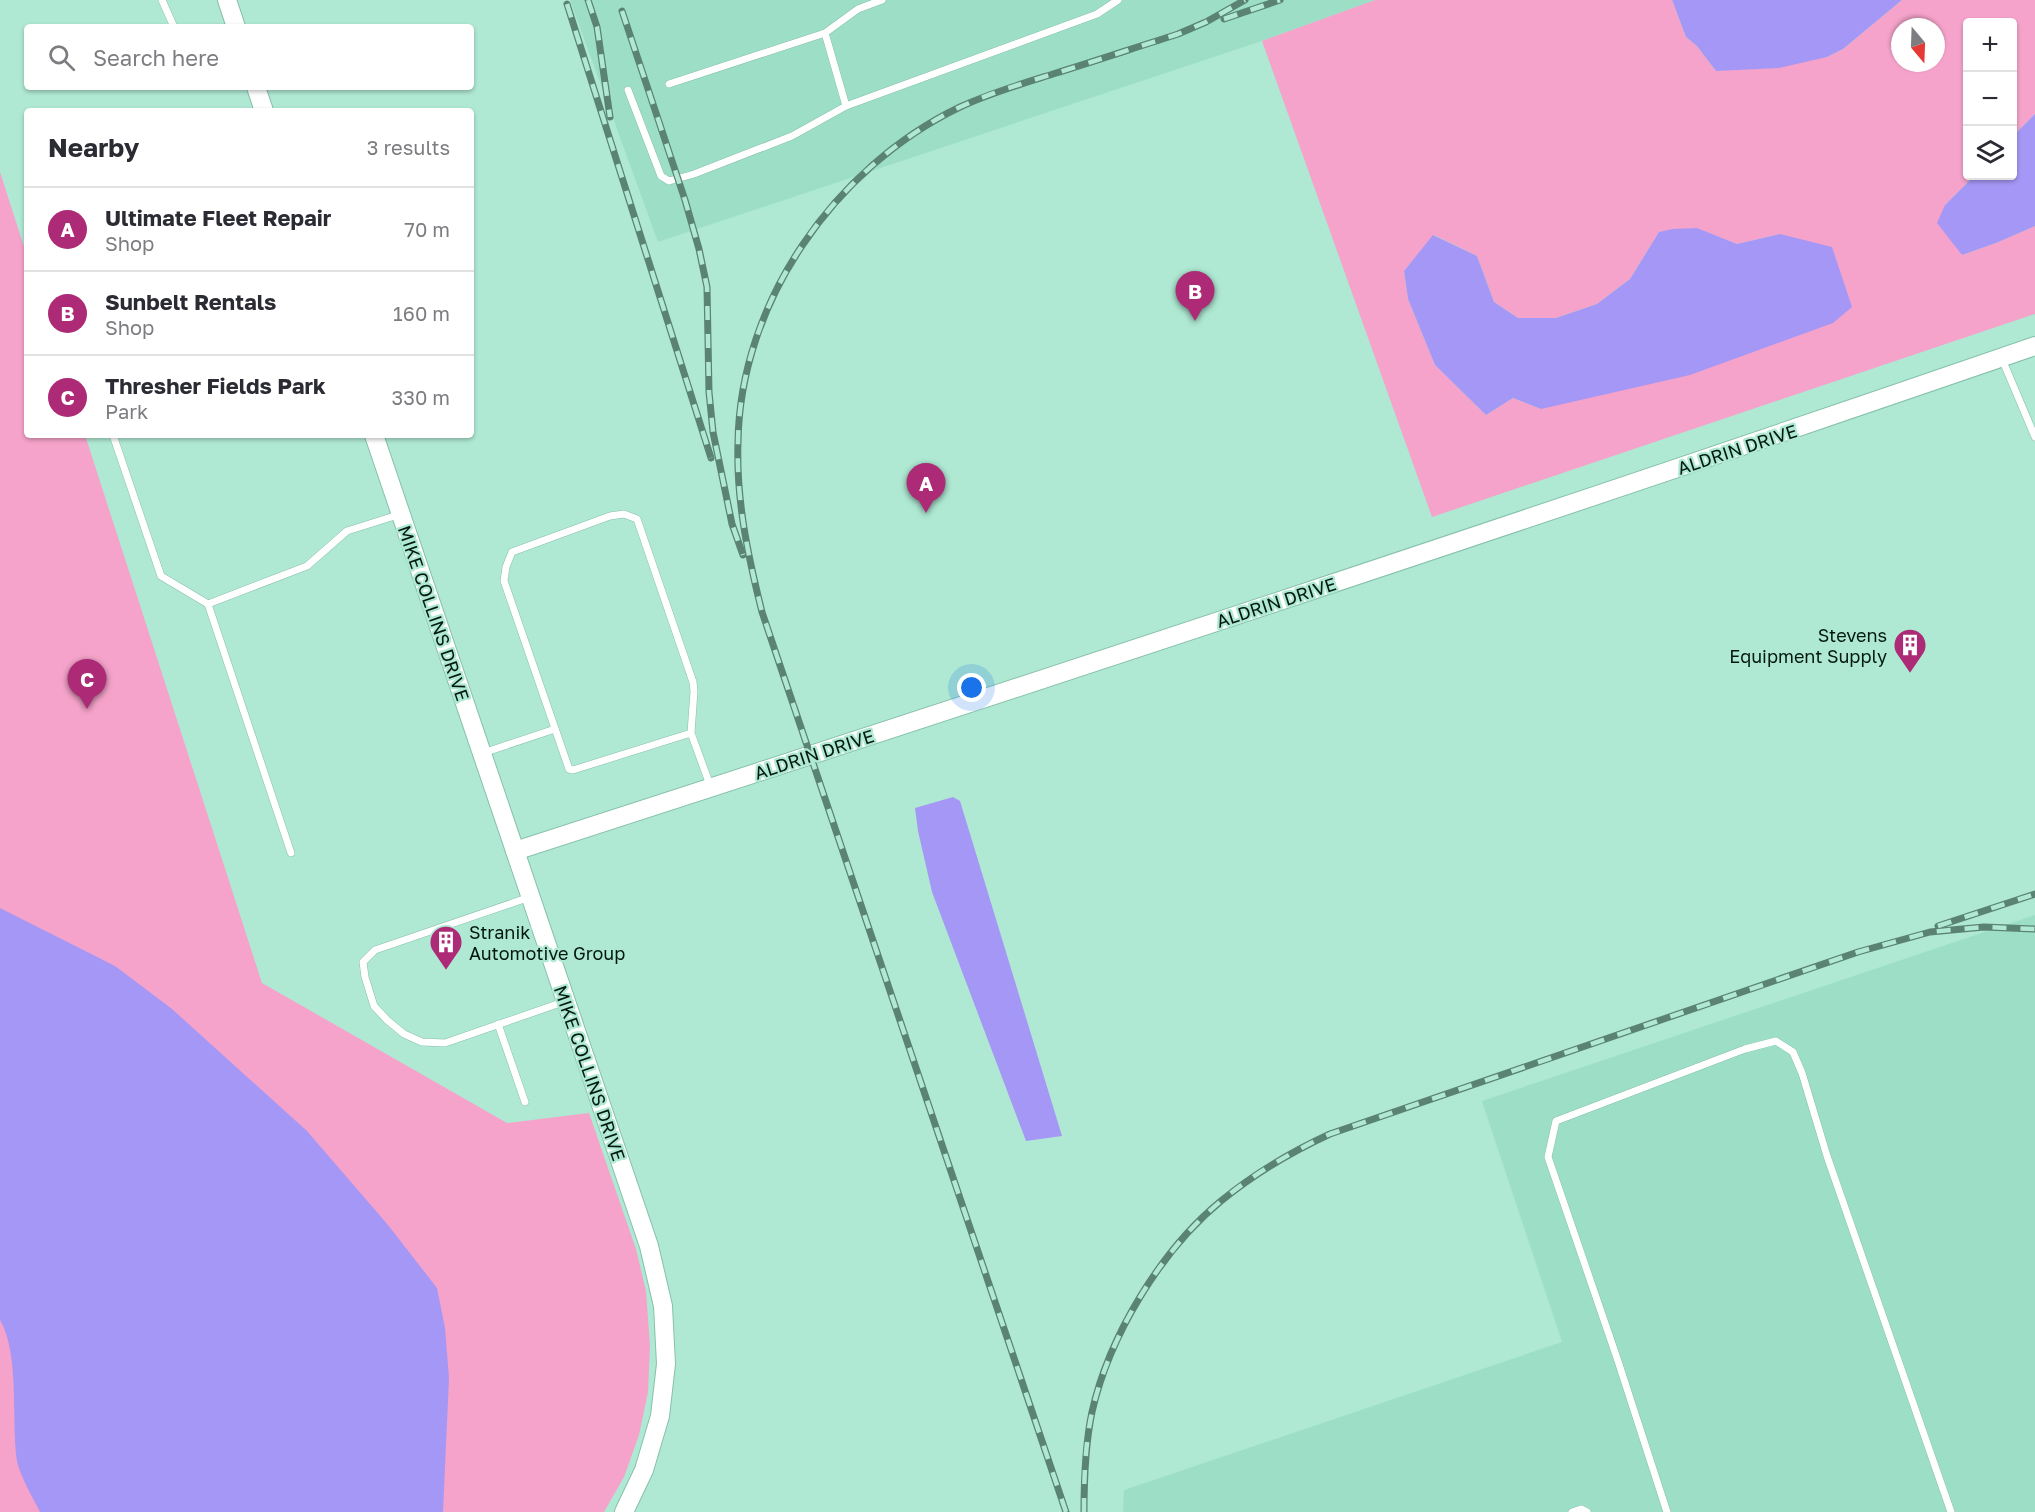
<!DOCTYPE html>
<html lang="en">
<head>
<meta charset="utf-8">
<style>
  body { margin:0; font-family:"Golos Text",sans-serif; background:#f2f2f3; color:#2b2b33 }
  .controls { position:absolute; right:18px; top:18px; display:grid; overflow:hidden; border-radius:6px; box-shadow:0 2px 4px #0004 }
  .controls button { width:54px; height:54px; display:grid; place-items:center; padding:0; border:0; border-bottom:2px solid #e1e1e2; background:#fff; color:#2b2b33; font:30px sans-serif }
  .compass { position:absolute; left:1891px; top:18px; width:54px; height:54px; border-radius:50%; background:#fff; box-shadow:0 2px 4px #0004; rotate:161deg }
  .you { position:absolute; left:972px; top:688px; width:21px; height:21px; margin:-15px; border:4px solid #fff; border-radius:50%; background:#1a73e8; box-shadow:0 0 0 9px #1a73e833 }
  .badge { display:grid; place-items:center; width:39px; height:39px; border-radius:50%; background:#ac2a76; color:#fff; font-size:20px; font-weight:700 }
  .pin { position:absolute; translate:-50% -50px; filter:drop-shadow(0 2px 3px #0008) }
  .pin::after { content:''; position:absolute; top:32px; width:21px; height:18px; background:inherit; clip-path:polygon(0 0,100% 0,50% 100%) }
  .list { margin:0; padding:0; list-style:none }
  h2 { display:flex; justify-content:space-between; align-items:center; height:78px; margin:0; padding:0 24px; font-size:26px }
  h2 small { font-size:20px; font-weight:400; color:#7c7c81 }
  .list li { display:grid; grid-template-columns:39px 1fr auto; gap:18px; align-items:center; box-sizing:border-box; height:84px; padding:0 24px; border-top:2px solid #e1e1e2 }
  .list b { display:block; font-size:22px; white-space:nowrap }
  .list p { margin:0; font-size:20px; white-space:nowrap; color:#7c7c81 }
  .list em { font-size:20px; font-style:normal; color:#7c7c81 }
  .icon { flex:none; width:33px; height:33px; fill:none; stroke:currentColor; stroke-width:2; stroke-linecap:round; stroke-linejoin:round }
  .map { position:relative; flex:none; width:2035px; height:1512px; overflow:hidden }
  .search { position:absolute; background:#fff; box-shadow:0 2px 4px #0004; left:24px; top:24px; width:450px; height:66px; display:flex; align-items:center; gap:15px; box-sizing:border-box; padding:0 21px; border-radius:6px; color:#7c7c81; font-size:22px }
  .panel { position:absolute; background:#fff; box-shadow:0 2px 4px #0004; left:24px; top:108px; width:450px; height:330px; border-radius:6px }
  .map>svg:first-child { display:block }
  .built { fill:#9ddfc6 }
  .green { fill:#f5a3ca; fill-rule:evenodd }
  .water { fill:#a597f5 }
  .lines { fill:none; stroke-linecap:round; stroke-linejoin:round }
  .service-casing { stroke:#87c0ab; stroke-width:8 }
  .tertiary-casing { stroke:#87c0ab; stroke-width:20 }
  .service { stroke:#fff; stroke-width:7 }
  .tertiary { stroke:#fff; stroke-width:18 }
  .rail-casing { stroke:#5b8374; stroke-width:7 }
  .rail { stroke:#afe9d3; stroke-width:4.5; stroke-dasharray:14; stroke-linecap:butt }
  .labels { text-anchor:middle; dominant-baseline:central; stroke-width:4.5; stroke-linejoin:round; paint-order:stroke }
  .street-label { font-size:18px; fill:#031811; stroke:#afe9d3 }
  .poi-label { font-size:18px; fill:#031811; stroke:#afe9d3; text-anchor:end }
</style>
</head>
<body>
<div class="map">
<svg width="2035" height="1512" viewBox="0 0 2035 1512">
  <rect width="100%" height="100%" fill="#afe9d3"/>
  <g class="built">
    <path d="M570,0H1375L1262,41L658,242Z"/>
    <path d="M2035,915V1512H1123L1124,1490L1562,1342L1482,1101Z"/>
  </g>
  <g class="green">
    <path d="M1375,0H1672L1686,37L1697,46L1716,71L1827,57L1843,49L1902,0H2035V114L2013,136L2012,22H1968V176H1974L1945,205L1962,255L1996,243L2035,226V314L1432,517L1262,41ZM1900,27H1936V63H1900ZM1696,228L1737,244L1780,234L1541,409L1513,398L1486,415L1435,365L1408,299L1404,271L1434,235L1477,256L1494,302L1518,318H1556L1597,304L1630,279L1659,232Z"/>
    <path d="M0,172L27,256V435H85L262,983L507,1123L589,1113L636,1249L646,1291L650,1346L648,1392L639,1435L624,1477L604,1512H0Z"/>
  </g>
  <g class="water">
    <path d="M1672,0H1902L1843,49L1827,57L1779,68L1716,71L1697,46L1686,37Z"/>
    <path d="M2035,114V226L1996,243L1962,255L1937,223L1945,205L1974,176H2012L2013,136Z"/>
    <path d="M1697,228L1737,244L1780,234L1832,247L1852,307L1833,323L1690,375L1541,409L1513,398L1486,415L1435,365L1408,299L1404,271L1433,235L1477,256L1494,302L1518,318H1556L1597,304L1630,279L1659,232L1673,229Z"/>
    <path d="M953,797L960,801L1062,1136L1026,1141L932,892L918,831L915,808Z"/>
    <path d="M0,908L115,966L172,1009L307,1131L388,1225L437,1288L445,1328L449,1378L443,1512H40C33,1498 20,1476 17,1461C11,1421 20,1354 0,1320Z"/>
  </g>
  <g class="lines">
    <g class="service-casing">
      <g id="service">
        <path d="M162,0L174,27"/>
        <path d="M669,84L825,33L858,9L882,0"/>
        <path d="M628,90L661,176L669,181L694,174L792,136L846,106L825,33"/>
        <path d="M846,106L1097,14L1118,0"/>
        <path d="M2002,359L2035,437"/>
        <path d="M113,435L161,576L208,604"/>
        <path d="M691,733L573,770L569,769L504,581L506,567L512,552L610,516L624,514L637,519L693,682L694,691L691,733L710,785"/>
        <path d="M483,753L555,729"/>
        <path d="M291,853L208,604L307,566L347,531L401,514"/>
        <path d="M530,897L375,950L363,962L365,977L374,1006L387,1020L404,1034L422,1042L445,1043L566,1001"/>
        <path d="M498,1024L525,1102"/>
        <path d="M1572,1512L1581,1509L1587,1512"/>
        <path d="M1667,1512L1618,1361L1548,1157L1556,1121L1745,1049L1776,1041L1793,1052L1802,1073L1827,1156L1951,1512"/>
      </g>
    </g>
    <g class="tertiary-casing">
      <g id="tertiary">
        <path d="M227,0L236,27"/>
        <path d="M256,87L264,111"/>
        <path d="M374,435L649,1246L663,1306L666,1364L660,1416L644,1470L624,1512"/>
        <path d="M515,851C1023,687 1530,520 2035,346"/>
      </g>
    </g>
    <use href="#service" class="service"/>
    <use href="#tertiary" class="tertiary"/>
    <g class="rail-casing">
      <g id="rail">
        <path d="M588,0L597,27L610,117"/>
        <path d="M567,4L711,458"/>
        <path d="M622,11L685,200L699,249L707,287L709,392L713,432L732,524L743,555"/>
        <path d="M1224,19L1280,0"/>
        <path d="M1938,926L2035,894"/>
        <path d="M1066,1512L762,612C748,556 736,500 738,442C740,302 835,167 960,107C990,93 1021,84 1053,74C1095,61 1137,47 1178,34L1206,22L1245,0"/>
        <path d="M1084,1512C1084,1478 1085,1445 1092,1412C1109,1336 1161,1250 1221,1201C1255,1173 1291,1152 1330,1134L1858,952L1930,932L1984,927L2035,929"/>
      </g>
    </g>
    <use href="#rail" class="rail"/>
  </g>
  <defs>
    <g id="building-pin" transform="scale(1.725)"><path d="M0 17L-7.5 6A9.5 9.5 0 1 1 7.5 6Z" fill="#ac2a76" stroke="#afe9d3"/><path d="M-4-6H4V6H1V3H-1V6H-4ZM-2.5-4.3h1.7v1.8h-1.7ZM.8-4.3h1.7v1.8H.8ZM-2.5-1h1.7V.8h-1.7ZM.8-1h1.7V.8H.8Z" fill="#fff"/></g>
  </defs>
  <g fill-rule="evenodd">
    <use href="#building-pin" x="1910" y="645"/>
    <use href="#building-pin" x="446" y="942"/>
  </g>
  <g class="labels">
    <g class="street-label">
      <text transform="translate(1737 449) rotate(-18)">ALDRIN DRIVE</text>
      <text transform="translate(1276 602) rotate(-18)">ALDRIN DRIVE</text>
      <text transform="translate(434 613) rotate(71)">MIKE COLLINS DRIVE</text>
      <text transform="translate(814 754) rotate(-18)">ALDRIN DRIVE</text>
      <text transform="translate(590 1073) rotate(71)">MIKE COLLINS DRIVE</text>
    </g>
    <g class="poi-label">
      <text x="1887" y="635">Stevens<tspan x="1887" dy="21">Equipment Supply</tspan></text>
      <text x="469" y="932" text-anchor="start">Stranik<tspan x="469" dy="21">Automotive Group</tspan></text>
    </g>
  </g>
</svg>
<div class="controls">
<button>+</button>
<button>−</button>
<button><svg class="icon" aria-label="layers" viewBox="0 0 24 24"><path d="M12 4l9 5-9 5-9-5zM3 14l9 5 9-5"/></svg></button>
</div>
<svg class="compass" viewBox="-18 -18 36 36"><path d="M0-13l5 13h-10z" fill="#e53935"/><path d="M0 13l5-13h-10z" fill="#7c7c81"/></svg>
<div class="you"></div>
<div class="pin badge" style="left:926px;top:513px">A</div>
<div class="pin badge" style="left:1195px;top:321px">B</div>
<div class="pin badge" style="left:87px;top:709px">C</div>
<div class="search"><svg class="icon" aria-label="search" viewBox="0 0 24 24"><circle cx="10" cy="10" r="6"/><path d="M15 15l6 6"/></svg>Search here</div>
<section class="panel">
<h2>Nearby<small>3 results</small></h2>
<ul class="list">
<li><span class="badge">A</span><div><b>Ultimate Fleet Repair</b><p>Shop</p></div><em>70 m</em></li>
<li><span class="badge">B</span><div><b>Sunbelt Rentals</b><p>Shop</p></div><em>160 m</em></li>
<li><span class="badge">C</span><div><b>Thresher Fields Park</b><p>Park</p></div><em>330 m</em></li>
</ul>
</section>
</div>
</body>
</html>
